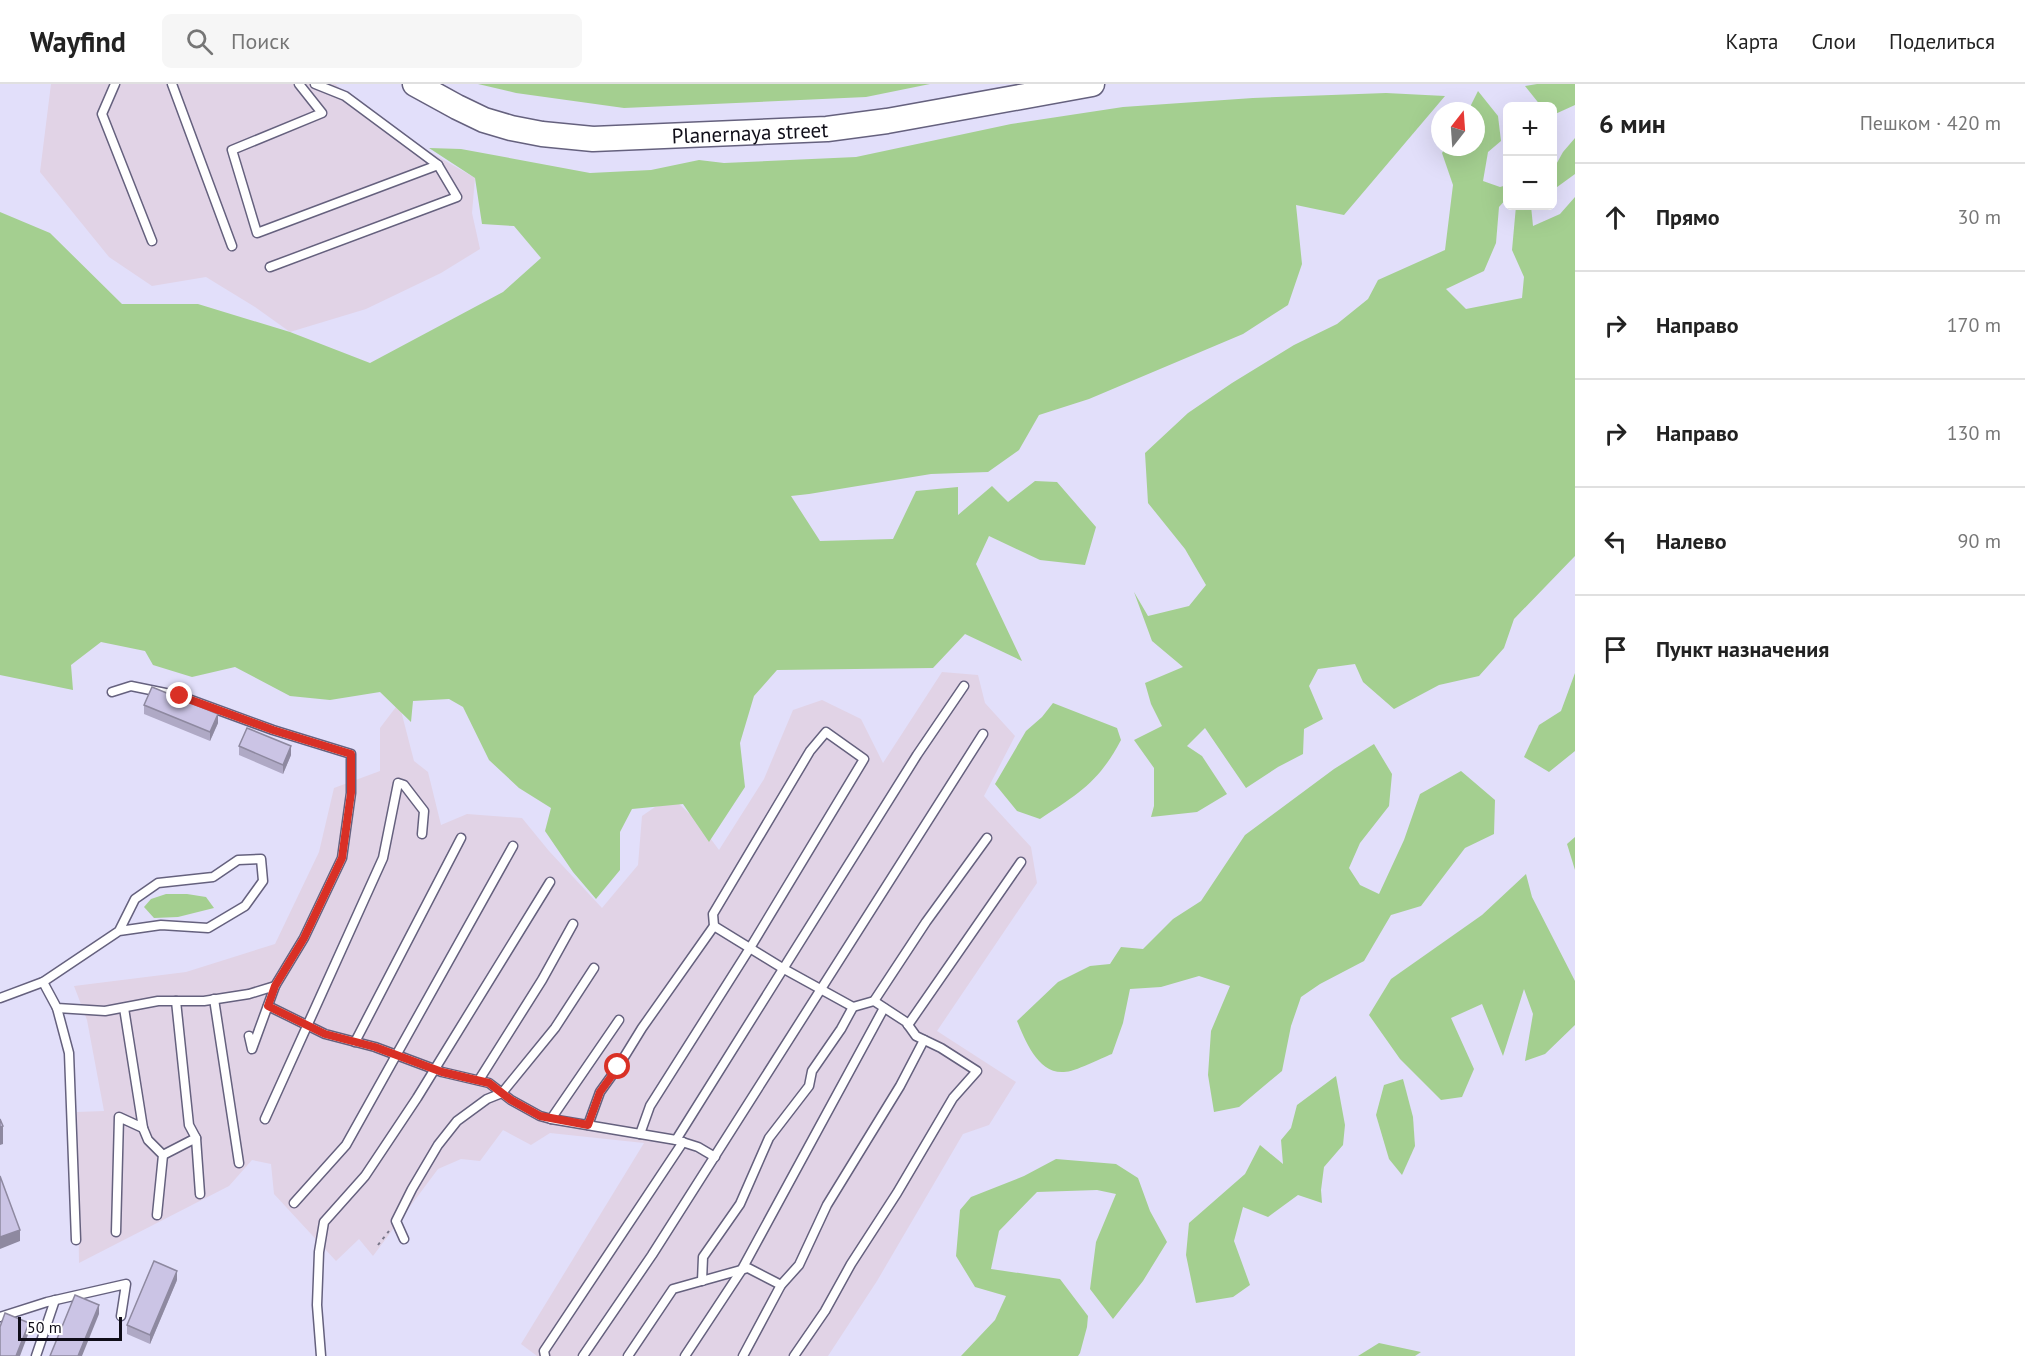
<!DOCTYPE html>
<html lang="ru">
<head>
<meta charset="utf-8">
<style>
  body { margin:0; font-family:"PT Sans",sans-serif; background:#f6f6f6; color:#222 }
  .controls { position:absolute; right:18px; top:18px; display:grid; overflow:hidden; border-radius:9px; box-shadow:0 6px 24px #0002 }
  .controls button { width:54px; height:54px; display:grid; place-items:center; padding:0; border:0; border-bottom:2px solid #e0e0e0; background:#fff; color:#222; font:30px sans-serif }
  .compass { position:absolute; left:1431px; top:18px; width:54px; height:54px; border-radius:50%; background:#fff; box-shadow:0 6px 24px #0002; rotate:17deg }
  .scale { position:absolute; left:18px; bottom:15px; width:104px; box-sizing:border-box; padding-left:6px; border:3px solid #0f0d18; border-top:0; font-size:16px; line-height:21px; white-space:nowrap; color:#0f0d18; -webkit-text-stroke:4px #fff; paint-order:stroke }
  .stop { position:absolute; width:18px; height:18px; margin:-14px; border:4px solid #d93025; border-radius:50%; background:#fff }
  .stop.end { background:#d93025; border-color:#fff; box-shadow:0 2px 6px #0008 }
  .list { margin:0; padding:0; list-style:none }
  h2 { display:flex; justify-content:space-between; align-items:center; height:78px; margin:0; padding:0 24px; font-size:26px }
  h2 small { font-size:20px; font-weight:400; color:#767676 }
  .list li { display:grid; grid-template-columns:39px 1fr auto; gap:18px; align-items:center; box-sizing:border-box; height:108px; padding:0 24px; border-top:2px solid #e0e0e0 }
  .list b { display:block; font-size:22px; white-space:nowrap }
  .list em { font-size:20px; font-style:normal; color:#767676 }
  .icon { flex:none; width:33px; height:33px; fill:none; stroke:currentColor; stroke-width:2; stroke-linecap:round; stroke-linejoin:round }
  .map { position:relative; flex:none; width:1575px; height:1272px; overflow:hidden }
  header { display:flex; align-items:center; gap:36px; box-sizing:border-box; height:84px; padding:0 30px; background:#fff; border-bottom:2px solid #e0e0e0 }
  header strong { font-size:28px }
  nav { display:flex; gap:33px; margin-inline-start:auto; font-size:21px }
  .search { width:420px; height:54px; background:#f6f6f6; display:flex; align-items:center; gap:15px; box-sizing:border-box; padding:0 21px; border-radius:9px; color:#767676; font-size:22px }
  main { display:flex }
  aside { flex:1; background:#fff }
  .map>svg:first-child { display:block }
  .industrial { fill:#e1d3e6 }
  .green { fill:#a4cf90 }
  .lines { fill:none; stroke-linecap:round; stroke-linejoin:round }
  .lane-casing { stroke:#65617e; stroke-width:11 }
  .secondary-casing { stroke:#65617e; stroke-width:27 }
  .path { stroke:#787588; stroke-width:2; stroke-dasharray:3 4.5; stroke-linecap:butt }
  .lane { stroke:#fff; stroke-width:8 }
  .secondary { stroke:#fff; stroke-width:24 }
  .wall { fill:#afa9c5 }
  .shaded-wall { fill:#8e89a0 }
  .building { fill:#cbc4e5; stroke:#8e89a0; stroke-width:1.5 }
  .route { stroke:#d93025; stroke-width:8 }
  .labels { text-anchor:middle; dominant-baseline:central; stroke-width:5; stroke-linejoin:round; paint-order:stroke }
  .street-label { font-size:21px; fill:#0f0d18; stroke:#fff }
</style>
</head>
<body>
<header>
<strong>Wayfind</strong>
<div class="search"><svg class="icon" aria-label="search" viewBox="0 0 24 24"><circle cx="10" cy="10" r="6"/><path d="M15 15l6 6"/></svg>Поиск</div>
<nav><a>Карта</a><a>Слои</a><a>Поделиться</a></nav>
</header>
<main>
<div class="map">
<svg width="1575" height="1272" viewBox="0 0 1575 1272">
  <rect width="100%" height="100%" fill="#e2dffa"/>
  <g class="industrial">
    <path d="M51,0H335L394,47L475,94L472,129L480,165L441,189L366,225L290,248L255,223L206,193L152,202L109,173L40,88Z"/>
    <path d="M942,588L978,591L985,619L1015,652L984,712L1031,763L1037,799L937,947L1016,998L989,1041L963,1050L877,1197L828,1272H537L521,1260L644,1059L550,1049L531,1061L503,1046L480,1077L461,1075L438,1085L373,1172L359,1155L336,1177L274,1110L271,1080L252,1076L229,1102L79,1179L77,1028L104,1027L87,936L74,902L186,888L275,860L319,768L334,704L380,687V644L399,619L414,677L428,688L441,741L467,730L522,734L549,767L602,824L638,781L642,732L655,723L677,718L699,739L719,766L764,695L793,626L822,616L861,635L883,679Z"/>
  </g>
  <g class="green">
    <path d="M478,0H930L866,13L624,24L516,9Z"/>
    <path d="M1537,0H1575V21L1553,31L1552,22H1541L1525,2Z"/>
    <path d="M1478,7L1498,32L1501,57L1488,68L1483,97L1500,103L1507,101V114L1499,123L1496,159L1484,187L1446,205L1466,225L1522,214L1524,193L1512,166L1516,122H1531L1533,142L1560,130L1575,113V472L1514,535L1504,564L1479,592L1439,601L1394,625L1363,598L1355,580L1318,585L1309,602L1323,635L1304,645L1303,670L1278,683L1246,704L1205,644L1187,662L1202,672L1227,710L1197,728L1151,733L1154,722V684L1134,656L1162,642L1151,620L1145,599L1183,583L1152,557L1134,508L1148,532L1189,522L1206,501L1185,465L1148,419L1145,369L1188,329L1232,299L1294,261L1337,240L1368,215L1378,196L1445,166L1453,101L1442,69L1446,63H1476V27H1468Z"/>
    <path d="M1386,9L1445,12L1344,131L1296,121L1302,180L1288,221L1243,250L1089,315L1039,331L1019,366L988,388L931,390L809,410L791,412L820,457L893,455L916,407L958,403V431L992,402L1008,418L1035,397L1057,398L1096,443L1085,481L1040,476L989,452L976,480L1022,577L965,550L933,584L777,586L754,612L740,659L745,703L709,758L683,720L632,725L620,748V786L596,815L573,788L545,747L551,724L519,704L489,676L463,623L449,615L413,617L411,638L380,608L330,616L290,612L235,583L192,593L153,581L145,567L101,558L71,581L73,606L0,591V128L50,149L122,220H198L290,248L370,279L503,208L541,174L514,142L482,140L475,94L429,64L461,65L590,89L651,86L699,76L724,79L856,73L1011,40L1123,23L1253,14Z"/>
    <path d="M1575,54V90L1553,106V86L1563,68Z"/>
    <path d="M1575,589V667L1549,688L1524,673L1539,641L1561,627Z"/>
    <path d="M1053,619L1117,644L1121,656C1099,698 1078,710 1040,735L1017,727L995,700L1026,647L1042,633Z"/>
    <path d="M1374,660L1392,690L1389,722L1360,759L1349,784L1360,801L1379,810L1404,756L1420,710L1461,687L1495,716L1494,750L1465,764L1421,822L1391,831L1364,877L1320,900L1301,913L1291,942L1282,987L1239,1023L1214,1028L1208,991L1211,947L1230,902L1199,892L1161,903L1130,905L1123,939L1112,970C1101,974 1075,988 1064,988C1038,990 1025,956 1017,937L1058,898L1090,882L1110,880L1121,863L1143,865L1173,835L1201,817L1245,751L1334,685Z"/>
    <path d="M1575,753V786L1567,760Z"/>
    <path d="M1526,790L1532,813L1575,897V941L1545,970L1525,977L1533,930L1524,905L1503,972L1482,920L1451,934L1474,985L1462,1013L1441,1016L1400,975L1369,931L1391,895L1482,831Z"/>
    <path d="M166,810H187L206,813L214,824L178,833L154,834L144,823L151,815Z"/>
    <path d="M1336,992L1345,1041L1343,1061L1324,1083L1321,1106L1322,1119L1298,1111L1268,1133L1243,1123L1234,1157L1250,1201L1233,1213L1196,1219L1186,1171L1189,1139L1245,1090L1260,1061L1283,1080L1281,1056L1291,1044L1297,1021Z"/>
    <path d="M1403,995L1413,1033L1415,1062L1402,1091L1389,1075L1376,1031L1384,1001Z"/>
    <path d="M1056,1075L1116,1080L1138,1094L1150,1127L1167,1158L1143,1197L1113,1235L1090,1205L1096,1158L1116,1110L1097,1106L1037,1108L999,1147L991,1185L1060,1195L1088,1232L1087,1243L1080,1269L1078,1272H961L995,1236L1006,1212L975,1203L956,1172L960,1126L971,1113L1024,1092Z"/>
    <path d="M1379,1259L1421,1268L1415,1272H1358Z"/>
  </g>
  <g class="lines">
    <g class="lane-casing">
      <g id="lane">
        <path d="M115,0L102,30L152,157"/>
        <path d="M172,0L232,162"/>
        <path d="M299,0L322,29L232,66L257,149L438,81L345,12L315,0"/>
        <path d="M270,183L457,113L438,81"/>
        <path d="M714,842L784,885L853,923"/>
        <path d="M43,898L57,924L105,927L158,917H204L249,910L275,902L304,854L342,774L351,709V670L273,646L180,612L131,602L112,608"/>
        <path d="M0,914L43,898L119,847L161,841L208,844L245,822L263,797L261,775L238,776L213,793L158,799L135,815L119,847"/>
        <path d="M214,915L239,1079"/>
        <path d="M176,917L189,1041L196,1054"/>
        <path d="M268,922L325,950L375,963L442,988L489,999L511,1016L540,1032L551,1035L619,936"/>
        <path d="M57,924L69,969L76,1156"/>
        <path d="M908,941L1021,778"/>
        <path d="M249,952L252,965L275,902"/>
        <path d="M355,958L461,754"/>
        <path d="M479,996L542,896L573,840"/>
        <path d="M265,1035L383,774L398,699L404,701L424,727L422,750"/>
        <path d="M551,1035L676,1056L698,1063L715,1073"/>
        <path d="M588,1041L600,1008L618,983L642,944L714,842L713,830L810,667L826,648L864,675L750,864L650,1022L640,1050"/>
        <path d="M143,1044L148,1056L163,1071L157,1131"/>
        <path d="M676,1056L917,671L964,602"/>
        <path d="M163,1071L196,1054L200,1110"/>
        <path d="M294,1119L346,1061L513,762"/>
        <path d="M116,1148L119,1033L143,1044L124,924"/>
        <path d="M404,1155L396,1137L412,1105L438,1061L457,1037L487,1015L502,1009L555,944L594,884"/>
        <path d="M702,1197L703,1173L740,1120L769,1054L809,1002L812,987L841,945L853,923L874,917L926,838L987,754"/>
        <path d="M0,1233L47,1218L126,1200L121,1232"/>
        <path d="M36,1272L55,1216"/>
        <path d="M321,1272L317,1221L319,1168L324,1138L365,1092L417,1014L550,798"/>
        <path d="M545,1272L544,1267L683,1058"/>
        <path d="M583,1272L652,1171L983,650"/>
        <path d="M628,1272L673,1205L748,1184L781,1201"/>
        <path d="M685,1272L741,1187L884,924"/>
        <path d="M743,1272L781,1201L799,1181L827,1121L900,1002L924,956"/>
        <path d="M794,1272L825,1227L851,1180L897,1109L953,1014L977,987L941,964L916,952L906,938L874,917"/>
      </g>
    </g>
    <g class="secondary-casing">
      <g id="secondary">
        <path id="s1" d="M415,0L457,23L484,36L511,44L542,50L593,55L827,45L887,37L1092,0"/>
      </g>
    </g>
    <path class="path" d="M378,1161L389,1147"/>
    <use href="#lane" class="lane"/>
    <use href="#secondary" class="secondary"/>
  </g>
  <g class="wall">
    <path d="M144,621L218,639L210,657L144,630Z"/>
    <path d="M239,662L291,671L283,690L239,671Z"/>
    <path d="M177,1196L150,1260L127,1250V1241Z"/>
  </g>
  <g class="shaded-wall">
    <path d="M218,630V639L210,657V648Z"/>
    <path d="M291,662V671L283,690V681Z"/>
    <path d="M3,1042V1060L0,1061V1043Z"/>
    <path d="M20,1146V1157L0,1165V1153Z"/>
    <path d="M177,1187V1196L150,1260V1251Z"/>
    <path d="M99,1221V1230L82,1272H78Z"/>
    <path d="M29,1239V1248L20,1272H16Z"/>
  </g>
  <g class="building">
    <path d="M152,603L218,630L210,648L144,621Z"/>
    <path d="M247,644L291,662L283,681L239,662Z"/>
    <path d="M0,1035L3,1042L0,1043Z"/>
    <path d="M0,1092L20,1146L0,1153Z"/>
    <path d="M154,1177L177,1187L150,1251L127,1241Z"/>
    <path d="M75,1211L99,1221L78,1272H50Z"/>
    <path d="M5,1229L29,1239L16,1272H0V1243Z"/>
  </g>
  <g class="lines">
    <path class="route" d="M180,612L273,646L351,670V709L342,774L304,854L275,902L268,922L325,950L375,963L442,988L489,999L511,1016L540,1032L588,1041L600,1008L618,983"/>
  </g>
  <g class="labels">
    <g class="street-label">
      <text stroke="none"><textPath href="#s1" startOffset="346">Planernaya street</textPath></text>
    </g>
  </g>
</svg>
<div class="controls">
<button>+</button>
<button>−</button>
</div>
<svg class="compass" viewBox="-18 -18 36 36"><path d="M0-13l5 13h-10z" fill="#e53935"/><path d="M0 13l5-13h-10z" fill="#767676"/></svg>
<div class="scale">50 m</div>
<div class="stop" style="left:618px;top:983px"></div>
<div class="stop end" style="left:180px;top:612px"></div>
</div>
<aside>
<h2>6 мин<small>Пешком · 420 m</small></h2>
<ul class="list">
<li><svg class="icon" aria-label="ahead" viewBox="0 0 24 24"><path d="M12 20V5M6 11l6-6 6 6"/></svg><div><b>Прямо</b></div><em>30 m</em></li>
<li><svg class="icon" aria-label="right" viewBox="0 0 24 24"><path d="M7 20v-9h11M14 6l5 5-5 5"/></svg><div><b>Направо</b></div><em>170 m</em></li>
<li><svg class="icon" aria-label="right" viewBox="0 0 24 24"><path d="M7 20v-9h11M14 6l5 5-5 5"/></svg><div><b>Направо</b></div><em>130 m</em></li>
<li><svg class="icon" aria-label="left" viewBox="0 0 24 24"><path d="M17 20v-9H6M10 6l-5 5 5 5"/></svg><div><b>Налево</b></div><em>90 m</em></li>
<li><svg class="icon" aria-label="arrive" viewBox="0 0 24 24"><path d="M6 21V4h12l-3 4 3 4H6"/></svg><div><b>Пункт назначения</b></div></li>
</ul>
</aside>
</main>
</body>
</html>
